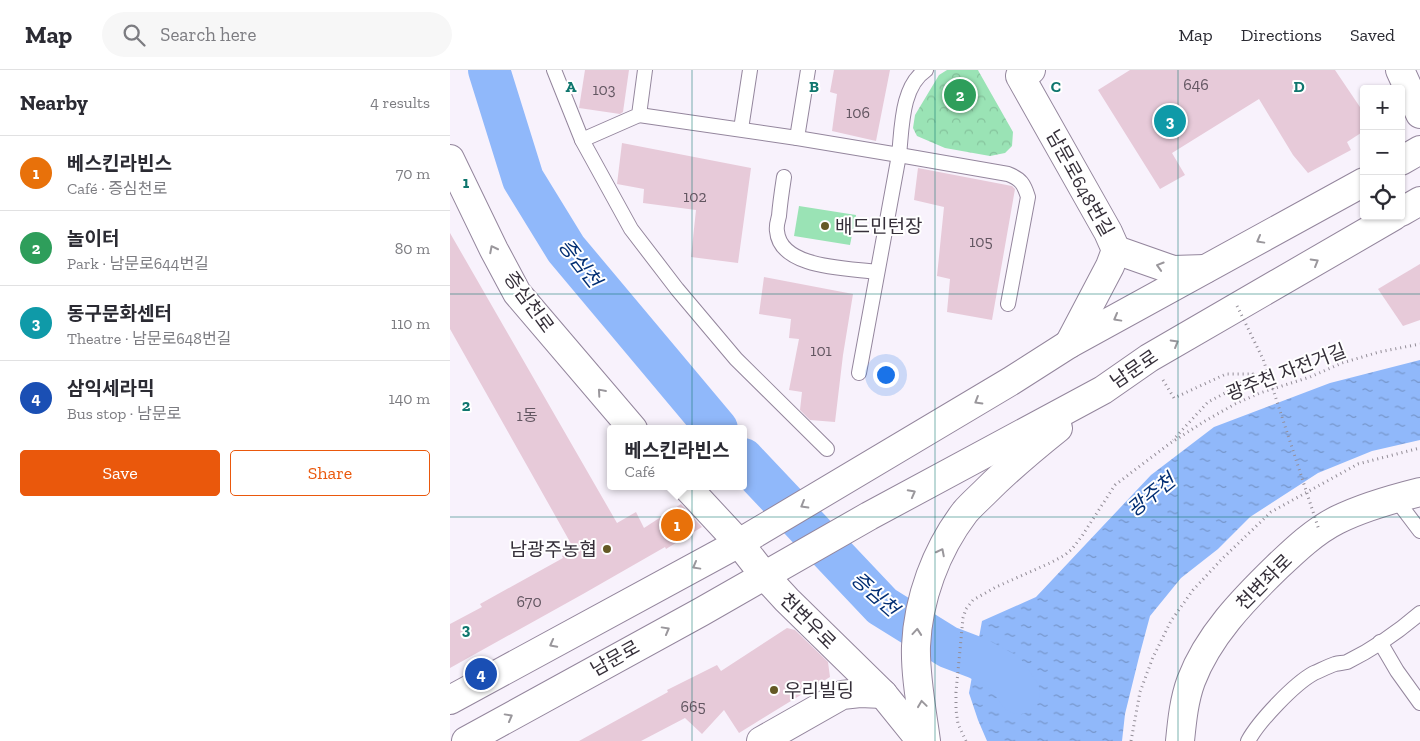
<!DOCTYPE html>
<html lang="en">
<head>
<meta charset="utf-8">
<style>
  body { margin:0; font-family:"Zilla Slab","Noto Sans KR",serif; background:#f7f7f7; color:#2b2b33 }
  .controls { position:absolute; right:15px; top:15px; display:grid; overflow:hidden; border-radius:5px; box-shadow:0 1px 4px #0004 }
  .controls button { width:45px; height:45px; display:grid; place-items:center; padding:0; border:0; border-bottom:1px solid #e1e1e2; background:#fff; color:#2b2b33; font:25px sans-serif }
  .you { position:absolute; left:435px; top:304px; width:18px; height:18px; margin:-12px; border:4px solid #fff; border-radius:50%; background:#1a73e8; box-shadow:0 0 0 8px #1a73e833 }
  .badge { display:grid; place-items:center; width:32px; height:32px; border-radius:50%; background:#ea580c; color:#fff; font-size:16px; font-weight:700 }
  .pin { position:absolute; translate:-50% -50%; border:2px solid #fff; box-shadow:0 1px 5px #0006 }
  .popup { position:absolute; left:157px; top:355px; width:140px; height:65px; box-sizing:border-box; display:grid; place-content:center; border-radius:5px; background:#fff; filter:drop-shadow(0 1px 4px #0005); font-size:16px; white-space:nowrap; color:#7c7c81 }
  .popup b { font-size:19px; color:#2b2b33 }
  .popup::after { content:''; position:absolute; left:50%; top:100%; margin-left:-10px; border:10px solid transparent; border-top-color:#fff }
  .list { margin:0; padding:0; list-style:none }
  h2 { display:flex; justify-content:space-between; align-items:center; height:65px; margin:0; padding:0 20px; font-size:21px }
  h2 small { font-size:16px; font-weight:400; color:#7c7c81 }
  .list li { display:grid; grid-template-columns:32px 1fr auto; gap:15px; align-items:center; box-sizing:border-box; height:75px; padding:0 20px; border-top:1px solid #e1e1e2 }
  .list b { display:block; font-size:19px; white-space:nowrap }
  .list p { margin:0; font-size:16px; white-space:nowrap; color:#7c7c81 }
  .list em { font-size:16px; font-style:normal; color:#7c7c81 }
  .actions { display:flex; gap:10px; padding:15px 20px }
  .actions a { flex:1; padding:11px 0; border:1px solid #ea580c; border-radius:5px; text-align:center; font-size:18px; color:#ea580c }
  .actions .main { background:#ea580c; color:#fff }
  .icon { flex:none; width:28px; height:28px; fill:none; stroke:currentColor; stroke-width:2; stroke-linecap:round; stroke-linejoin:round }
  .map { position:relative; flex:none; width:970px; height:671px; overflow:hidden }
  header { display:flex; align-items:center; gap:30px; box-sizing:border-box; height:70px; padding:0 25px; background:#fff; border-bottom:1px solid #e1e1e2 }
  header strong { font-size:24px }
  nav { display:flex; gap:28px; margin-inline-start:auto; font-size:18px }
  .search { width:350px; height:45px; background:#f7f7f7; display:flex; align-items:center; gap:12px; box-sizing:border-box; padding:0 18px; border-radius:28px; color:#7c7c81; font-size:19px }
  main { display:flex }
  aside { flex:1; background:#fff }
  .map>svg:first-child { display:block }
  .grass { fill:#9ae3b5 }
  .park { fill:url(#park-crowns) }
  .water { fill:url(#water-ripples) }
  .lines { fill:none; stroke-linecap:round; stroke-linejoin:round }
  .river { stroke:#90b8fa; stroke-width:42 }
  .building { fill:#e7cad9 }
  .lane-casing { stroke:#94869d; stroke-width:16 }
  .street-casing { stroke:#94869d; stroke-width:30 }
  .secondary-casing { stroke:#94869d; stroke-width:30 }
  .primary-casing { stroke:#94869d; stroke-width:30 }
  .path { stroke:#938d97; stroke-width:3; stroke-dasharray:1 4; stroke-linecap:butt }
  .lane { stroke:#fff; stroke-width:14 }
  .street { stroke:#fff; stroke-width:28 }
  .secondary { stroke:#fff; stroke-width:28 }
  .primary { stroke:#fff; stroke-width:28 }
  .path-bridge { stroke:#938d97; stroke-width:3; stroke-dasharray:1 4; stroke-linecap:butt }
  .oneway { stroke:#9a979c }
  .grid { fill:none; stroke:#0f766e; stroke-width:1; stroke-opacity:0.55 }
  .poi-dot { fill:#645925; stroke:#fff; stroke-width:2 }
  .labels { text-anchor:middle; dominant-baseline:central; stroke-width:4; stroke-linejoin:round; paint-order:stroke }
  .number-label { font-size:16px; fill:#625661 }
  .street-label { font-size:19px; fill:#352f39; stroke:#fff }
  .poi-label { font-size:19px; fill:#352f39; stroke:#fff; text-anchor:start }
  .water-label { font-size:20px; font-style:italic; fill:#032f74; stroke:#fff }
  .grid-label { font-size:16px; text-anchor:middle; font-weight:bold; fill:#0f766e; stroke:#fff; stroke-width:4; stroke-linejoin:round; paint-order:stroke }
</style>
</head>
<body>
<header>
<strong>Map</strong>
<div class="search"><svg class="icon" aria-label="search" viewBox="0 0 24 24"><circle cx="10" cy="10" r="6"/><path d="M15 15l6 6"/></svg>Search here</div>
<nav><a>Map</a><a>Directions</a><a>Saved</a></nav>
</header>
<main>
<aside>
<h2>Nearby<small>4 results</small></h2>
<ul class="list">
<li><span class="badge" style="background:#e8710a">1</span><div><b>베스킨라빈스</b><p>Café · 증심천로</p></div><em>70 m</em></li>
<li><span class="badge" style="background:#2e9e5b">2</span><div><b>놀이터</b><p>Park · 남문로644번길</p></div><em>80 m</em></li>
<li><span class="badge" style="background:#0f9aa8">3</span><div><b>동구문화센터</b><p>Theatre · 남문로648번길</p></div><em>110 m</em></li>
<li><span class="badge" style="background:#1a4fb4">4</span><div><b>삼익세라믹</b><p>Bus stop · 남문로</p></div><em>140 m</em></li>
</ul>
<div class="actions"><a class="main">Save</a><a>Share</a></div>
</aside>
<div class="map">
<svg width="970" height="671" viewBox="0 0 970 671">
  <defs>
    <pattern id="park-crowns" width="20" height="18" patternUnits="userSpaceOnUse" patternTransform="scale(1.25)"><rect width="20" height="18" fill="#9ae3b5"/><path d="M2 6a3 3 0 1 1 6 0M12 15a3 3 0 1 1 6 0" fill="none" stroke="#85c39c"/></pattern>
    <pattern id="water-ripples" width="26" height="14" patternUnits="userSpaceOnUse" patternTransform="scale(1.25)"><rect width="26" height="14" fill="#90b8fa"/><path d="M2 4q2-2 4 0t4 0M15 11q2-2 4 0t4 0" fill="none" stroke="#7696cb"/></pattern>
  </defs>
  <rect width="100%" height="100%" fill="#f8f2fc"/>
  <path class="grass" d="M349,136L406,145L400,175L344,166Z"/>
  <path class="park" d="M497,0H528L529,2L563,62L562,76L555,83L540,86L495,78L467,66L463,58L465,45L489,5Z"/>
  <path class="water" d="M970,290V370L922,381L868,403L800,447L768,479L731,508L700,546L689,587L675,644L672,671H537L528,650L519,623L532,551L586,527L701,405L764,357L880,313Z"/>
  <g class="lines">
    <g class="river">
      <path d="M39,0L73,109L116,179L267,359"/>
      <path d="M293,389L432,536L498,577L527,588L555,603L569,623"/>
    </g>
  </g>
  <g class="building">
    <path d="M135,0H179L173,42L170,44L129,38Z"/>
    <path d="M384,0H440L426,71L382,61L387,24L380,22Z"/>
    <path d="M680,0H885L914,43V61L897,72L901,80L858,103L843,85L809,29L722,83L735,105L710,119L648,20Z"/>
    <path d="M172,73L301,98L288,193L241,187L246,140L193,133L194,119L167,114Z"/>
    <path d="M468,98L562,116L565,119L542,250L497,242L500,209L487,206L494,137L464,130Z"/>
    <path d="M0,163L167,453L186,442L194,458L231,434L252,457L216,479L215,477L133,524L0,598V554L32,537L30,534L113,488L112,486L124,479L0,259Z"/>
    <path d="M970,194V250L953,256L928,219Z"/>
    <path d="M314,207L403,224L393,285L385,352L360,350L350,340L352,322L339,320L349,269L339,268L341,249L309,244Z"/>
    <path d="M337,558L345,560L378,592L380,607L289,663L274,640L252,664L235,648L191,671H129L218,622L217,620L267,595L271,601Z"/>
  </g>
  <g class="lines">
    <g class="lane-casing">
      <g id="lane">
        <path d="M104,0L132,70L189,45L195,0"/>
        <path d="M189,45L347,68L449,85C452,59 451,16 476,0"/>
        <path d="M291,59L300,0"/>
        <path d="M347,68L358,0"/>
        <path d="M132,70L181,159L227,219L286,289L377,379"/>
        <path d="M334,107C332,120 330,133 329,146C328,150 326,156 327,161C330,199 399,198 427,202"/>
        <path d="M409,303L449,85L558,104C571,109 574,114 578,127L558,234"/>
        <path d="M945,428L970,461"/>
        <path d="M930,572L947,601L970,633"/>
        <path d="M798,671C809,651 844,614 864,603C871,600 879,596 885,594C889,593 893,593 897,592C923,579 948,562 970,543"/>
      </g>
    </g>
    <g class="street-casing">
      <g id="street">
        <path d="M581,0L570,6L658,162L666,180L660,196L619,274"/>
        <path d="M950,0L970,44"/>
        <path d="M0,89L44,180L67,223L183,359"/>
        <path d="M236,416L289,473"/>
        <path d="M311,671L392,625L410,623L433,624"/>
      </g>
    </g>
    <g class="secondary-casing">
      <g id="secondary">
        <path d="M289,473L314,505L337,530L433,624L471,671"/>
        <path d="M730,671C732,651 734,630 741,611C758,566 793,530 827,497C846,479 865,461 887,450C913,437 942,429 970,422"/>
      </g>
    </g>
    <g class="primary-casing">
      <g id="primary">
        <path d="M951,91L970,80"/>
        <path d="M951,142L970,131"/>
        <path d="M666,180L723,200L755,199"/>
        <path d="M0,630L289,473L561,311L619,274L914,112"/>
        <path d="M16,671L251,542L419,446L653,320L699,288L944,146"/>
        <path d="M476,671C472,641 465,606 466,576C468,529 486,480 515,442C521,435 529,428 536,421C559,398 583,378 608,358"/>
      </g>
    </g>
    <g class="path">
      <path d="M713,310L724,328L776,304H803L785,318L758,332L723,370"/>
      <path d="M516,671L508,654L506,640V622L513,548L516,539L523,530L546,517L600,493L615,485L622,479L632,466L665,415L719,374L755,351L785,334L810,323L860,307L892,293L929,282L970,274"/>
      <path d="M681,671L690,622L703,587L721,551L743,520L772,489L821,442L908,394L970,378"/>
    </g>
    <use href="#lane" class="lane"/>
    <use href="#street" class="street"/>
    <use href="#secondary" class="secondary"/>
    <use href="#primary" class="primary"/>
    <path class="path-bridge" d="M787,236L813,289L869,460"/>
  </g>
  <defs><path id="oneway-chevron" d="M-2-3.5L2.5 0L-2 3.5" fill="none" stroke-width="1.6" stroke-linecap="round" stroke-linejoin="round" transform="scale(1.25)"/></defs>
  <g class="oneway">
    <use href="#oneway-chevron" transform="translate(810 170) rotate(151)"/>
    <use href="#oneway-chevron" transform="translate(43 179) rotate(-117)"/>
    <use href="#oneway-chevron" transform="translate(865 192) rotate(-30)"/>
    <use href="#oneway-chevron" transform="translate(710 196) rotate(-163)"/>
    <use href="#oneway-chevron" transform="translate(667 248) rotate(151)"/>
    <use href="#oneway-chevron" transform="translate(725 273) rotate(-30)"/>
    <use href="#oneway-chevron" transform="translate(151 322) rotate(-131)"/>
    <use href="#oneway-chevron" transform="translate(528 331) rotate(149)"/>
    <use href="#oneway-chevron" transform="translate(462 423) rotate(-28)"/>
    <use href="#oneway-chevron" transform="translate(354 435) rotate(150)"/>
    <use href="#oneway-chevron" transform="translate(491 482) rotate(-63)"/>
    <use href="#oneway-chevron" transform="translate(246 496) rotate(151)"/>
    <use href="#oneway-chevron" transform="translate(216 560) rotate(-29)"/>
    <use href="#oneway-chevron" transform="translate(467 562) rotate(-85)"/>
    <use href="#oneway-chevron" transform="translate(103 574) rotate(152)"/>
    <use href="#oneway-chevron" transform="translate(472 634) rotate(-98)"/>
    <use href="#oneway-chevron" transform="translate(59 647) rotate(-29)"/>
  </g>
  <path class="grid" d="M242,0V671M485,0V671M728,0V671M0,224H970M0,447H970"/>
  <g class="poi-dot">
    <circle cx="375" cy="156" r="5"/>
    <circle cx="157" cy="479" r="5"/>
    <circle cx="324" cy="620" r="5"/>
  </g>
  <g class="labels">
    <g class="number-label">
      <text x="746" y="14">646</text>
      <text x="154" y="19">103</text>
      <text x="408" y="42">106</text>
      <text x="245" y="126">102</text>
      <text x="531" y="171">105</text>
      <text x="371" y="280">101</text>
      <text x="77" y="345">1동</text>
      <text x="79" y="531">670</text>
      <text x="243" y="636">665</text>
    </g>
    <g class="street-label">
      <text transform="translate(630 113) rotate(61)">남문로648번길</text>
      <text transform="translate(79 232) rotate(54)">증심천로</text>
      <text transform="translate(684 299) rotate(-34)">남문로</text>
      <text transform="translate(836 302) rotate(-21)">광주천 자전거길</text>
      <text transform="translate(814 512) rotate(-45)">천변좌로</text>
      <text transform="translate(358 551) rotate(45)">천변우로</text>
      <text transform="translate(165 588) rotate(-29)">남문로</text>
    </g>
    <g class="poi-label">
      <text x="385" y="156">배드민턴장</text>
      <text x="147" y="479" text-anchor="end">남광주농협</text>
      <text x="334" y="620">우리빌딩</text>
    </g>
    <g class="water-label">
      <text transform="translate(130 193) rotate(52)">증심천</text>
      <text transform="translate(701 425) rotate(-39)">광주천</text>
      <text transform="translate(425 524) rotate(42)">증심천</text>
    </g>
  </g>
  <g class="grid-label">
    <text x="121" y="22">A</text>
    <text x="364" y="22">B</text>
    <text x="606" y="22">C</text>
    <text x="849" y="22">D</text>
    <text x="16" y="118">1</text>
    <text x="16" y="341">2</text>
    <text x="16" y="565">3</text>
  </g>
</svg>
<div class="controls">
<button>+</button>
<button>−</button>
<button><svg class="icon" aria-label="locate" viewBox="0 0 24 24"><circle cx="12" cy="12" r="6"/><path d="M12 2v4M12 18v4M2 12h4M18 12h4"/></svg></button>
</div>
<div class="you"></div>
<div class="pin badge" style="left:227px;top:455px;background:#e8710a">1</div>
<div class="popup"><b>베스킨라빈스</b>Café</div>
<div class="pin badge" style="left:510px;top:25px;background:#2e9e5b">2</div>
<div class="pin badge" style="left:720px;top:51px;background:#0f9aa8">3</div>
<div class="pin badge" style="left:31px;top:604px;background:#1a4fb4">4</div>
</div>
</main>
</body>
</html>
